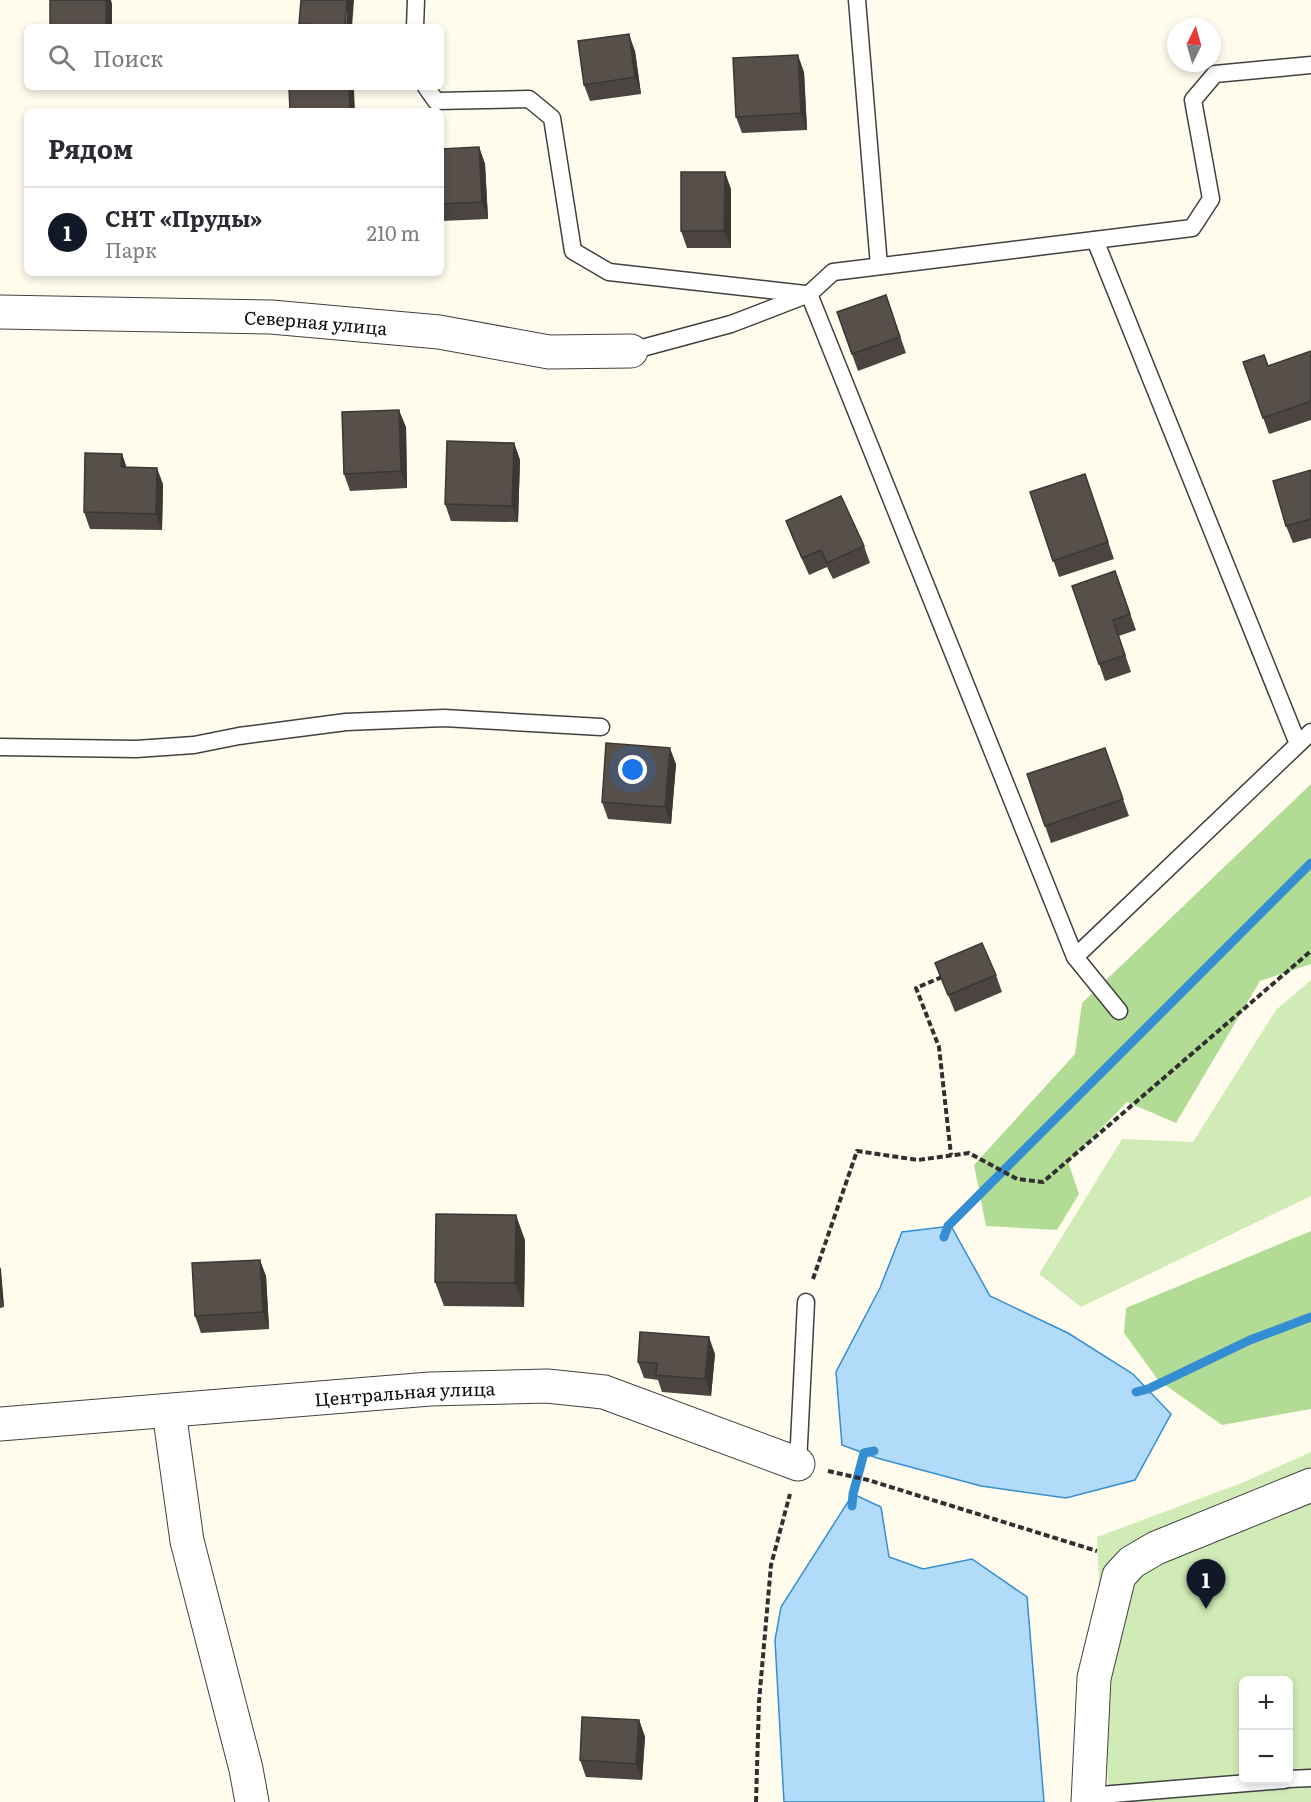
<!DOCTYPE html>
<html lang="ru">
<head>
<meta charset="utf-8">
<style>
  body { margin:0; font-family:Literata,serif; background:#f7f7f7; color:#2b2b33 }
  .controls { position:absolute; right:18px; bottom:18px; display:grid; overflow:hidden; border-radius:9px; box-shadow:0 3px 9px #0003 }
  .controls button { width:54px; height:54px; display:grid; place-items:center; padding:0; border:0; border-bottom:2px solid #e1e1e2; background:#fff; color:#2b2b33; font:30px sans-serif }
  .compass { position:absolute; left:1167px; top:18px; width:54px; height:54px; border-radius:50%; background:#fff; box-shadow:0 3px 9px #0003; rotate:5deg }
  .you { position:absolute; left:633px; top:770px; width:21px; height:21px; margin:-15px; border:4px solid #fff; border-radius:50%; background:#1a73e8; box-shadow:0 0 0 9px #1a73e833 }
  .badge { display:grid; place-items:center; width:39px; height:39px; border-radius:50%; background:#111827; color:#fff; font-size:20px; font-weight:700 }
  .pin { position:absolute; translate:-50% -50px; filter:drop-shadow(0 2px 3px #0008) }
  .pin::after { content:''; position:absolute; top:32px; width:21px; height:18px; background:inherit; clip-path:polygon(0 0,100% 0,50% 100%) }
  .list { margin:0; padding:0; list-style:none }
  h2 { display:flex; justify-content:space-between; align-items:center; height:78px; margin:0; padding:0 24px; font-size:26px }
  h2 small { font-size:20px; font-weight:400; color:#7c7c81 }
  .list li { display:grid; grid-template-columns:39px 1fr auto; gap:18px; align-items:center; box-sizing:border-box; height:90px; padding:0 24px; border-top:2px solid #e1e1e2 }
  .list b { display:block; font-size:22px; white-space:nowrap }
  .list p { margin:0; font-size:20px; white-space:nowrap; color:#7c7c81 }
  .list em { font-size:20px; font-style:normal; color:#7c7c81 }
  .icon { flex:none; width:33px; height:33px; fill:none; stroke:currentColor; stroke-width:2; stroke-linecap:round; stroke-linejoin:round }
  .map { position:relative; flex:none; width:1311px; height:1802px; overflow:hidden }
  .search { position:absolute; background:#fff; box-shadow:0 3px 9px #0003; left:24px; top:24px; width:420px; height:66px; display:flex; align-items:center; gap:15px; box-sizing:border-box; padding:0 21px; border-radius:9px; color:#7c7c81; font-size:22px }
  .panel { position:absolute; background:#fff; box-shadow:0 3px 9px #0003; left:24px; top:108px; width:420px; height:168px; border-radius:9px }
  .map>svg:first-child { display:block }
  .green { fill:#d0ebb6; fill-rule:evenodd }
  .forest { fill:#b2dc95 }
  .water { fill:#b1dbf8; stroke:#358ed2; stroke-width:1.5 }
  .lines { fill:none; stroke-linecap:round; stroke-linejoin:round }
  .stream { stroke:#358ed2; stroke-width:9 }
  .lane-casing { stroke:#414141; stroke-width:19 }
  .street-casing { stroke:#414141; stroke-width:35 }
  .path { stroke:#303030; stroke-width:4; stroke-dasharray:6 3; stroke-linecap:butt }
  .lane { stroke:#fff; stroke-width:16 }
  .street { stroke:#fff; stroke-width:33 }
  .wall { fill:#4b4440 }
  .shaded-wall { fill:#3d3734 }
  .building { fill:#574f4a; stroke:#3d3734; stroke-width:1.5 }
  .labels { text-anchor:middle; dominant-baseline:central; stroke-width:6; stroke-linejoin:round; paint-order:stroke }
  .street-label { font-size:18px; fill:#0e0e0e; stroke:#fff }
</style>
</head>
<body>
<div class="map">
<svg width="1311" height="1802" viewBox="0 0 1311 1802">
  <rect width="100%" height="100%" fill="#fffcee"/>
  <g class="green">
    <path d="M1311,980V1196L1081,1307L1039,1274L1122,1139L1193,1142L1276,1010Z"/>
    <path d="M1311,1452V1802H1109L1097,1537L1244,1482ZM1244,1680H1288V1780H1244Z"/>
  </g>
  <g class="forest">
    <path d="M1311,784V964L1260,981L1176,1123L1127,1102L1068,1162L1079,1194L1057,1230L986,1226L974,1165L1075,1054L1082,1003Z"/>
    <path d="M1311,1231V1409L1222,1425L1158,1380L1124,1333L1126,1308Z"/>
  </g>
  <g class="water">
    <path d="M951,1226L990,1296L1068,1333L1133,1374L1171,1414L1135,1480L1066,1498L981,1486L877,1458L842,1445L836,1372L880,1288L902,1232Z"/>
    <path d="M853,1494L881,1507L889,1557L923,1569L972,1559L1027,1597L1044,1802H784L775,1640L781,1607Z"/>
  </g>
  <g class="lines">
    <g class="stream">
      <path d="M944,1237L948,1226L1311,863"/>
      <path d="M1136,1392L1148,1389L1250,1340L1311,1317"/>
      <path d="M852,1506L853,1494L864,1453L874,1451"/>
    </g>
    <g class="lane-casing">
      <g id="lane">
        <path d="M857,0L879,266"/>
        <path d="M415,27L416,0"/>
        <path d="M426,87L436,101L529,99L552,118L573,251L609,272L805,294"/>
        <path d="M1095,240L1298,744"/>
        <path d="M809,294L1075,957L1311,732"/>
        <path d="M631,351L731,324L809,294L833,272L1192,228L1211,199L1193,100L1215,74L1311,65"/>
        <path d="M0,747L136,749L194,745L239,736L346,722L444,718L601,727"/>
        <path d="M1075,957L1119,1011"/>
        <path d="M798,1464L806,1302"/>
        <path d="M1288,1779L1311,1778"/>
        <path d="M1088,1796L1284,1780"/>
      </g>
    </g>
    <g class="street-casing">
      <g id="street">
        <path id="s1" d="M0,312L271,317L439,332L549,352L631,351"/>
        <path d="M169,1411L187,1541L246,1769L252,1802"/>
        <path id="s2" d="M0,1424L430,1389L547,1386L604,1392L798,1464"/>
        <path d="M1088,1802L1094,1678L1119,1576L1132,1562L1156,1548L1311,1485"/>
      </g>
    </g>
    <g class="path">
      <path d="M942,977L916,988L939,1047L951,1155"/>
      <path d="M813,1279L857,1151L918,1160L969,1153L1017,1179L1043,1182L1311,951"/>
      <path d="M828,1471L868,1480L1097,1551"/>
      <path d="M756,1802L759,1702L771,1565L790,1494"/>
    </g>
    <use href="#lane" class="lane"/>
    <use href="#street" class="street"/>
  </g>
  <g class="wall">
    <path d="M299,24L352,27H300Z"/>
    <path d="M635,51L641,94L590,101L584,85Z"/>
    <path d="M804,72L807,130L742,133L736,117Z"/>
    <path d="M479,147L485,164L488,219L441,221V149Z"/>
    <path d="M731,189V248H687L681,231Z"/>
    <path d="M886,295L906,353L858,371L837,312Z"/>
    <path d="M1311,351V420L1269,434L1243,362L1268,366Z"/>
    <path d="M406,427L407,488L350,491L344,474Z"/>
    <path d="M514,443L520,460L518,522L451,521L445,504Z"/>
    <path d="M122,454L126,467L163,484L162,530L90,529L84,512Z"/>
    <path d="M1311,470V538L1293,543L1286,526Z"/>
    <path d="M1085,474L1114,559L1059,577L1030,492Z"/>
    <path d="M786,521L864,546L870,563L833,579L827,567L809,575L792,537Z"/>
    <path d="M1115,571L1136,630L1119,636L1131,672L1105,681L1072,586Z"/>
    <path d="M1105,748L1129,816L1051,843L1027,774Z"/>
    <path d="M676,764L671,824L608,819L602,802Z"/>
    <path d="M935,963L996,975L1002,992L955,1012Z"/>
    <path d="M525,1240L524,1307L444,1306L435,1282Z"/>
    <path d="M0,1267L4,1307L0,1308Z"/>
    <path d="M266,1276L269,1329L201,1333L195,1316Z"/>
    <path d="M715,1354L711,1396L662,1392L658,1380L644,1378L638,1362Z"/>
    <path d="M639,1720L645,1737L642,1780L586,1777L580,1760Z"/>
  </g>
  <g class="shaded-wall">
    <path d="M106,0H111L112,4V27H106Z"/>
    <path d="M347,0H354L352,27H346Z"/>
    <path d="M629,34L635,51L641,94L635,77Z"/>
    <path d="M798,55L804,72L807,130L801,113Z"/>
    <path d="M349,87H353L354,91L355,111H350Z"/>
    <path d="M479,147L485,164L488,219L482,202Z"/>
    <path d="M725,172L731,189V248L724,231Z"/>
    <path d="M399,410L406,427L407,488L401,471Z"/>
    <path d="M514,443L520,460L518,522L512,506Z"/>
    <path d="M122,454L128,471L121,467Z"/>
    <path d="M157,468L163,484L162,530L156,514Z"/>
    <path d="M670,748L676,764L671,824L665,807Z"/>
    <path d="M516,1215L525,1240L524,1307L515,1283Z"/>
    <path d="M260,1260L266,1276L269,1329L263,1312Z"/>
    <path d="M0,1267L1,1269L4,1307L0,1296Z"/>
    <path d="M709,1337L715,1354L711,1396L705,1379Z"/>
    <path d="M639,1720L645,1737L642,1780L636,1764Z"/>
  </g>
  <g class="building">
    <rect x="50" y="0" width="56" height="27"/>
    <path d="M301,0H347L345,26L299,24Z"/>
    <path d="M629,34L635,77L584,85L578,41Z"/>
    <path d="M798,55L801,113L736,117L733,58Z"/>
    <path d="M289,87H349L350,111H290Z"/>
    <path d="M479,147L482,202L441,204V149Z"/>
    <path d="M681,172H725L724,231H681Z"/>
    <path d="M886,295L900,337L852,354L837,312Z"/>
    <path d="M1311,351V401L1263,418L1243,362L1264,355L1268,366Z"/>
    <path d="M399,410L401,471L344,474L342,412Z"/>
    <path d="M447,441L514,443L512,506L445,504Z"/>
    <path d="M85,453L122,454L121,467L157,468L156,514L84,512Z"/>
    <path d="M1311,470V519L1286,526L1273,481Z"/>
    <path d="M1085,474L1108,542L1053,561L1030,492Z"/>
    <path d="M841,496L864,546L827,563L821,550L802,558L786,521Z"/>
    <path d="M1115,571L1130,614L1113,620L1125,655L1099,664L1072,586Z"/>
    <path d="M606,743L670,748L665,807L602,802Z"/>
    <path d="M1105,748L1123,799L1045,826L1027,774Z"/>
    <path d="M982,943L996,975L948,995L935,963Z"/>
    <path d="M436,1214L516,1215L515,1283L435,1282Z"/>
    <path d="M260,1260L263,1312L195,1316L192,1263Z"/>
    <path d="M640,1332L709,1337L705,1379L656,1375L657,1363L638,1362Z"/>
    <path d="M582,1717L639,1720L636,1764L580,1760Z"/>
  </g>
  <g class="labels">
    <g class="street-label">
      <text stroke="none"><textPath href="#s1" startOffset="316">Северная улица</textPath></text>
      <text stroke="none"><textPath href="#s2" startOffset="406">Центральная улица</textPath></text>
    </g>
  </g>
</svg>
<div class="controls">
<button>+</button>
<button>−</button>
</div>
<svg class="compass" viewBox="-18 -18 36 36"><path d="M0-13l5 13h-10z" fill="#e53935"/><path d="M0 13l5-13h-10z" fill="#7c7c81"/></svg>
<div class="you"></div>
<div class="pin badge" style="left:1206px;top:1609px">1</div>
<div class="search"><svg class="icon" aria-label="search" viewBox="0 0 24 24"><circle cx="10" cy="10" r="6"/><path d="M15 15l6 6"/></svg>Поиск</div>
<section class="panel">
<h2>Рядом<small></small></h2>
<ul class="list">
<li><span class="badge">1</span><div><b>СНТ «Пруды»</b><p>Парк</p></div><em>210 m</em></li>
</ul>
</section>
</div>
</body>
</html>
